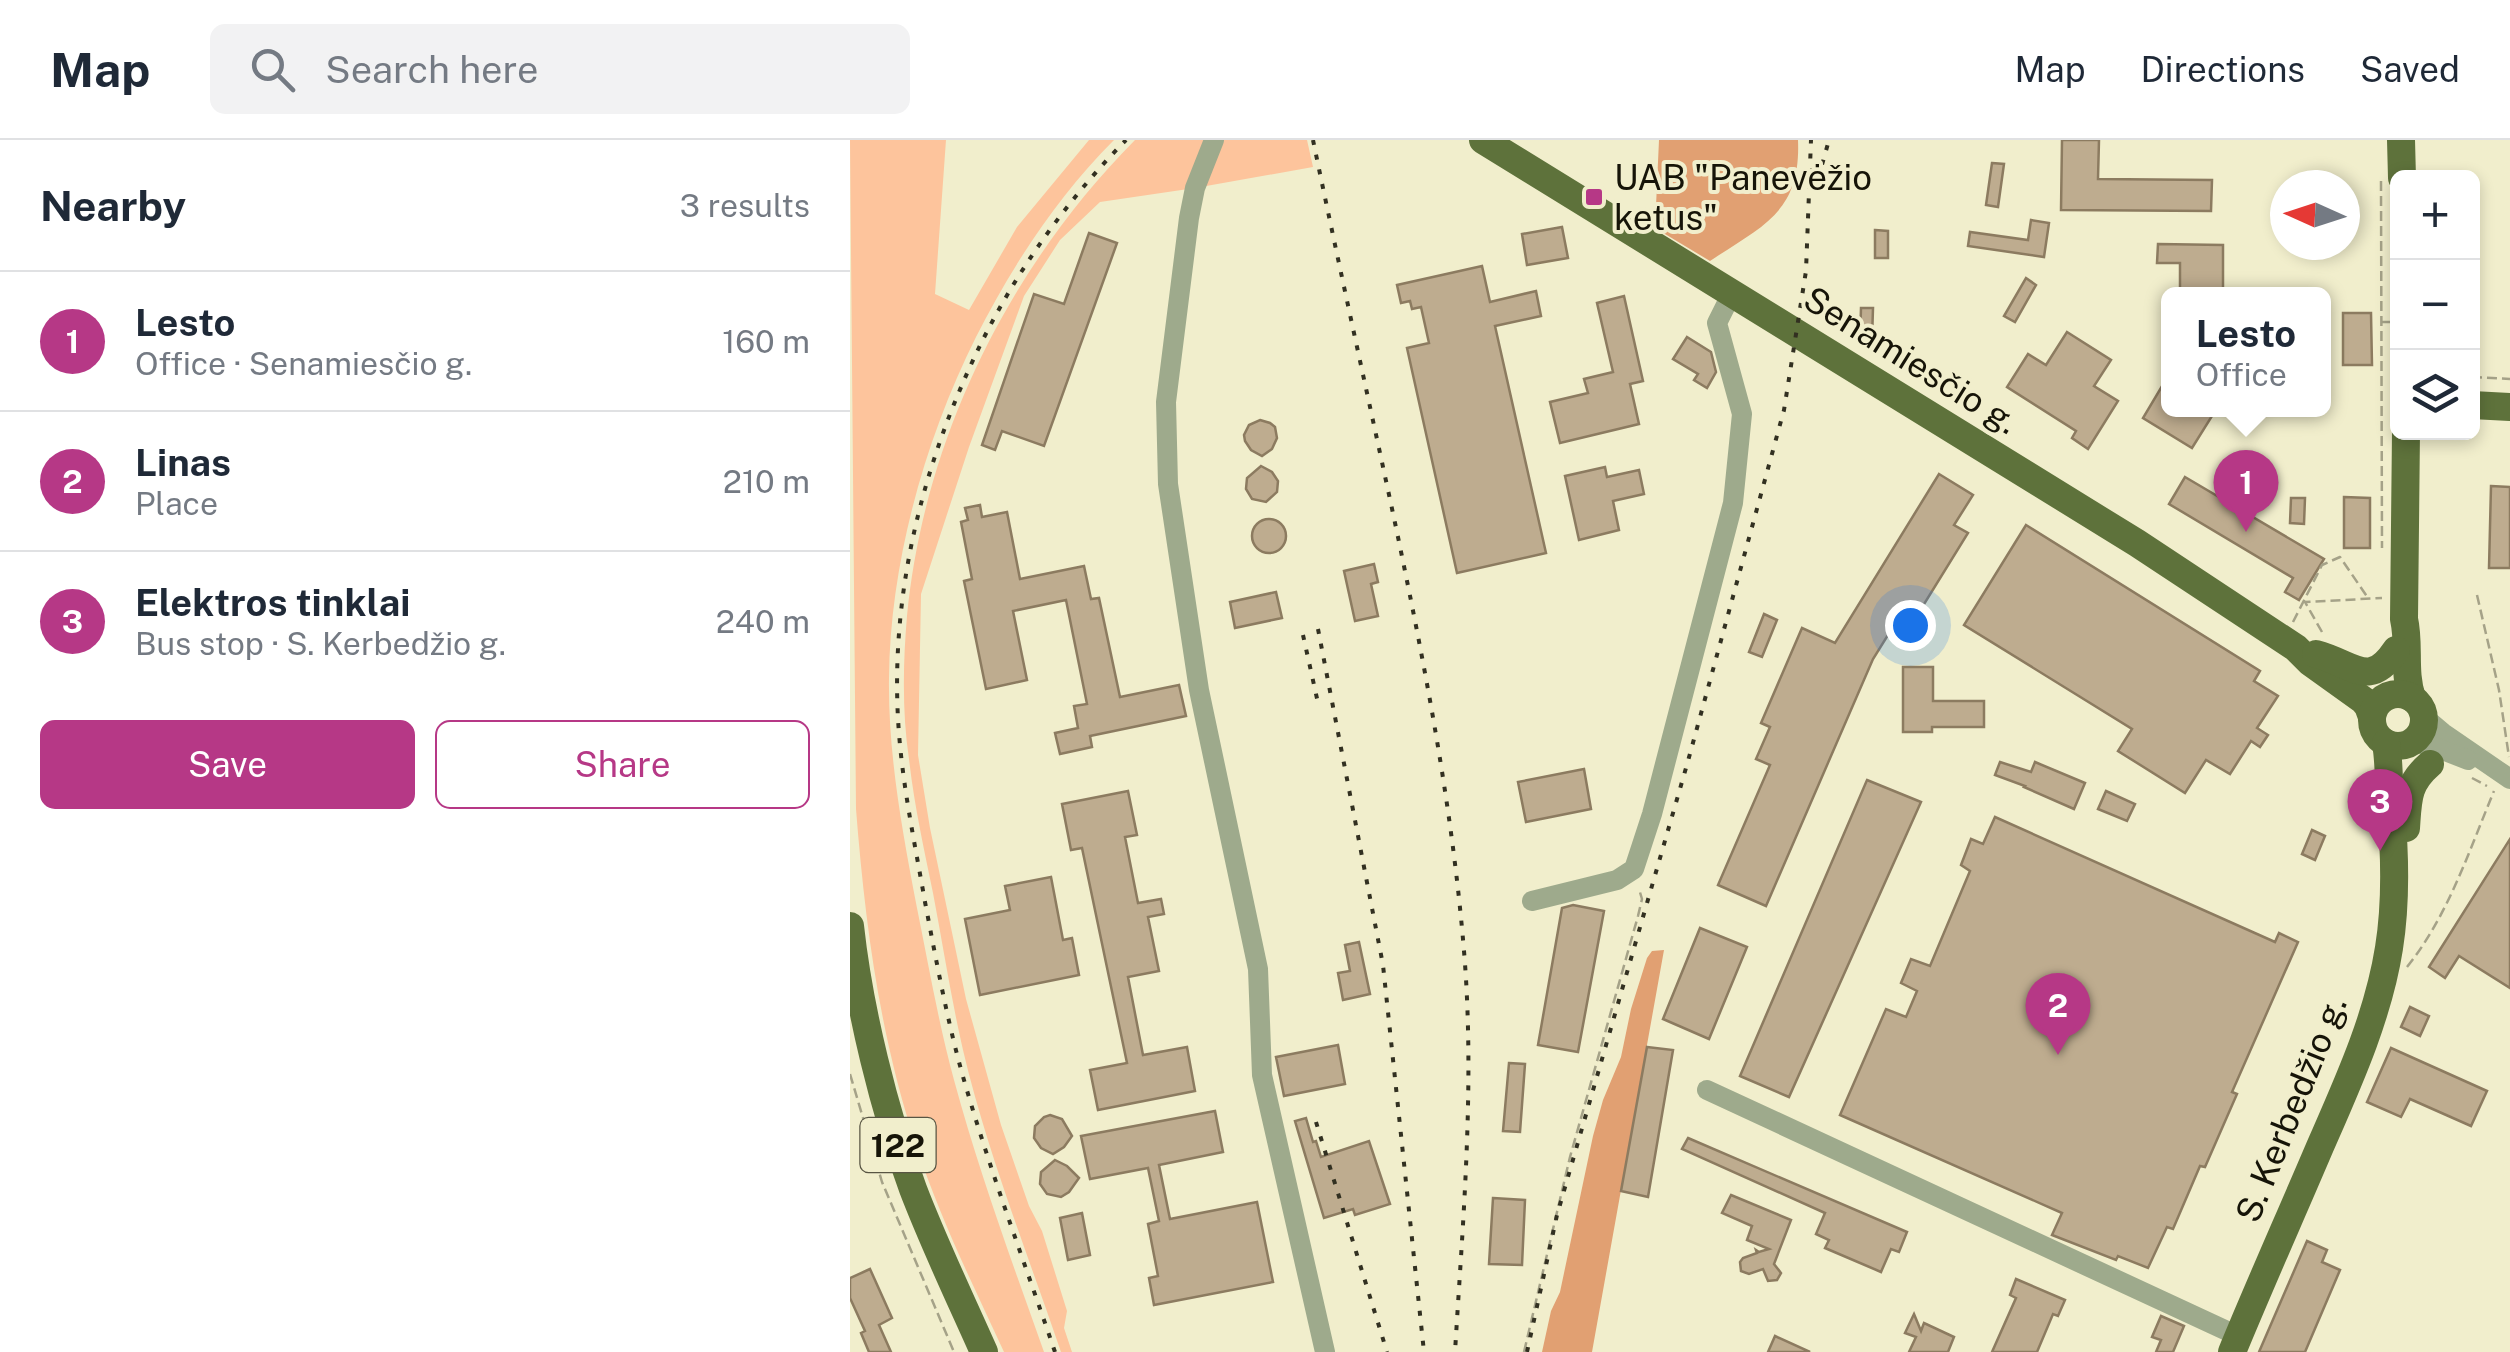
<!DOCTYPE html>
<html lang="en">
<head>
<meta charset="utf-8">
<style>
  body { margin:0; font-family:"Public Sans",sans-serif; background:#f2f2f3; color:#1f2937 }
  .controls { position:absolute; right:30px; top:30px; display:grid; overflow:hidden; border-radius:15px; box-shadow:0 5px 15px #0003 }
  .controls button { width:90px; height:90px; display:grid; place-items:center; padding:0; border:0; border-bottom:2px solid #e0e1e3; background:#fff; color:#1f2937; font:50px sans-serif }
  .compass { position:absolute; left:1420px; top:30px; width:90px; height:90px; border-radius:50%; background:#fff; box-shadow:0 5px 15px #0003; rotate:273deg }
  .you { position:absolute; left:1060px; top:485px; width:35px; height:35px; margin:-25px; border:8px solid #fff; border-radius:50%; background:#1a73e8; box-shadow:0 0 0 15px #1a73e833 }
  .badge { display:grid; place-items:center; width:65px; height:65px; border-radius:50%; background:#b63886; color:#fff; font-size:32px; font-weight:700 }
  .pin { position:absolute; translate:-50% -82px; filter:drop-shadow(0 2px 5px #0008) }
  .pin::after { content:''; position:absolute; top:52px; width:35px; height:30px; background:inherit; clip-path:polygon(0 0,100% 0,50% 100%) }
  .popup { position:absolute; left:1311px; top:147px; width:170px; height:130px; box-sizing:border-box; display:grid; place-content:center; border-radius:15px; background:#fff; filter:drop-shadow(0 2px 8px #0005); font-size:32px; white-space:nowrap; color:#747a83 }
  .popup b { font-size:38px; color:#1f2937 }
  .popup::after { content:''; position:absolute; left:50%; top:100%; margin-left:-20px; border:20px solid transparent; border-top-color:#fff }
  .list { margin:0; padding:0; list-style:none }
  h2 { display:flex; justify-content:space-between; align-items:center; height:130px; margin:0; padding:0 40px; font-size:42px }
  h2 small { font-size:32px; font-weight:400; color:#747a83 }
  .list li { display:grid; grid-template-columns:65px 1fr auto; gap:30px; align-items:center; box-sizing:border-box; height:140px; padding:0 40px; border-top:2px solid #e0e1e3 }
  .list b { display:block; font-size:38px; white-space:nowrap }
  .list p { margin:0; font-size:32px; white-space:nowrap; color:#747a83 }
  .list em { font-size:32px; font-style:normal; color:#747a83 }
  .actions { display:flex; gap:20px; padding:30px 40px }
  .actions a { flex:1; padding:22px 0; border:2px solid #b63886; border-radius:15px; text-align:center; font-size:35px; color:#b63886 }
  .actions .main { background:#b63886; color:#fff }
  .icon { flex:none; width:55px; height:55px; fill:none; stroke:currentColor; stroke-width:2; stroke-linecap:round; stroke-linejoin:round }
  .map { position:relative; flex:none; width:1660px; height:1212px; overflow:hidden }
  header { display:flex; align-items:center; gap:60px; box-sizing:border-box; height:140px; padding:0 50px; background:#fff; border-bottom:2px solid #e0e1e3 }
  header strong { font-size:48px }
  nav { display:flex; gap:55px; margin-inline-start:auto; font-size:35px }
  .search { width:700px; height:90px; background:#f2f2f3; display:flex; align-items:center; gap:25px; box-sizing:border-box; padding:0 35px; border-radius:15px; color:#747a83; font-size:38px }
  main { display:flex }
  aside { flex:1; background:#fff }
  .map>svg:first-child { display:block }
  .green { fill:#fdc49c }
  .forest { fill:#e1a072 }
  .building { fill:#beac8f; stroke:#8c7b60; stroke-width:2.5 }
  .lines { fill:none; stroke-linecap:round; stroke-linejoin:round }
  .path { stroke:#a5a288; stroke-width:2.5; stroke-dasharray:10 5; stroke-linecap:butt }
  .minor { stroke:#9eaa8c; stroke-width:20 }
  .major { stroke:#5e723b; stroke-width:28 }
  .rail { stroke:#323021; stroke-width:4; stroke-dasharray:5 10; stroke-linecap:butt }
  .poi-dot { fill:#b63886; stroke:#f1eecc; stroke-width:4 }
  .labels { text-anchor:middle; dominant-baseline:central; stroke-width:8; stroke-linejoin:round; paint-order:stroke }
  .shield { fill:#f1eecc; stroke:#585543; stroke-width:2.5 }
  .shield-label { font-size:32px; font-weight:bold; fill:#161408 }
  .poi-label { font-size:35px; fill:#161408; stroke:#f1eecc; text-anchor:start }
  .street-label { font-size:35px; fill:#161408; stroke:#f1eecc }
</style>
</head>
<body>
<header>
<strong>Map</strong>
<div class="search"><svg class="icon" aria-label="search" viewBox="0 0 24 24"><circle cx="10" cy="10" r="6"/><path d="M15 15l6 6"/></svg>Search here</div>
<nav><a>Map</a><a>Directions</a><a>Saved</a></nav>
</header>
<main>
<aside>
<h2>Nearby<small>3 results</small></h2>
<ul class="list">
<li><span class="badge">1</span><div><b>Lesto</b><p>Office · Senamiesčio g.</p></div><em>160 m</em></li>
<li><span class="badge">2</span><div><b>Linas</b><p>Place</p></div><em>210 m</em></li>
<li><span class="badge">3</span><div><b>Elektros tinklai</b><p>Bus stop · S. Kerbedžio g.</p></div><em>240 m</em></li>
</ul>
<div class="actions"><a class="main">Save</a><a>Share</a></div>
</aside>
<div class="map">
<svg width="1660" height="1212" viewBox="0 0 1660 1212">
  <rect width="100%" height="100%" fill="#f1eecc"/>
  <g class="green">
    <path d="M0,0H96L85,154L119,170L167,87L239,0H264C207,57 162,126 126,197C75,299 40,423 39,538C38,614 52,689 66,763C78,822 88,881 104,940C129,1032 162,1122 194,1212H154C123,1145 90,1078 67,1008C30,898 15,784 6,669Z"/>
    <path d="M285,0H457L463,27L345,48L250,62L210,100L174,156L119,307L71,454L68,615L80,688L116,859L151,985L179,1066L192,1091L217,1171L214,1188L222,1212H211C177,1112 137,1012 113,910C101,858 93,805 83,753C74,709 64,664 59,619C52,573 53,522 57,476C74,298 160,126 285,0Z"/>
  </g>
  <g class="forest">
    <path d="M809,0H948C951,73 913,85 860,121L805,88Z"/>
    <path d="M814,810L742,1212H692L701,1171L710,1152L743,996L753,960L771,917L781,869L797,818L802,811Z"/>
  </g>
  <g class="building">
    <path d="M1212,0H1249L1248,39L1362,40L1361,71L1211,70Z"/>
    <path d="M1142,23L1154,24L1148,67L1136,65Z"/>
    <path d="M1181,80L1199,83L1194,117L1118,106L1120,92L1178,100Z"/>
    <path d="M712,87L718,118L677,125L672,94Z"/>
    <path d="M1025,90L1038,91V118H1025Z"/>
    <path d="M239,93L267,103L194,306L152,291L145,310L132,305L184,154L214,164Z"/>
    <path d="M1308,104L1373,105V154H1330V123H1307Z"/>
    <path d="M632,126L640,162L686,151L691,176L645,186L696,413L607,433L557,208L579,203L571,167L562,169L560,161L551,163L547,145Z"/>
    <path d="M1176,138L1186,145L1165,182L1154,176Z"/>
    <path d="M774,156L793,241L780,244L789,284L710,303L700,262L738,253L734,239L763,232L747,163Z"/>
    <path d="M1011,168H1023L1022,200H1010Z"/>
    <path d="M1493,173H1521L1522,225H1493Z"/>
    <path d="M1217,192L1261,220L1244,246L1268,261L1238,309L1222,298L1226,291L1157,247L1178,214L1196,225Z"/>
    <path d="M837,197L861,212L866,232L857,248L844,240L848,234L823,219Z"/>
    <path d="M1318,236V270H1351L1362,276L1342,308L1293,278Z"/>
    <path d="M410,280L420,283L425,287L427,298L422,309L412,316L401,310L395,301L394,295L399,285Z"/>
    <path d="M411,326L422,332L428,341L427,352L416,362L402,359L396,349L397,338Z"/>
    <path d="M755,327L757,337L789,330L794,354L763,361L769,390L729,400L715,336Z"/>
    <path d="M1089,334L1123,355L1104,385L1118,393L1063,482L1051,474L1023,519L916,766L868,745L920,625L906,619L920,587L911,583L952,488L985,503Z"/>
    <path d="M1335,337L1474,419L1449,460L1435,452L1443,438L1319,364Z"/>
    <path d="M1641,346L1660,347V428H1639Z"/>
    <path d="M1494,357L1520,358V408H1494Z"/>
    <path d="M1441,358H1455L1454,384L1440,383Z"/>
    <path d="M130,365L132,377L157,372L170,439L234,426L241,459L249,458L270,557L329,545L336,576L240,596L242,607L210,614L205,593L228,588L224,566L237,564L216,460L163,471L177,540L136,549L114,441L122,439L111,382L118,380L115,368Z"/>
    <circle cx="419" cy="396" r="17"/>
    <path d="M1176,385L1410,531L1404,541L1428,556L1407,588L1418,595L1410,607L1401,601L1380,634L1356,620L1335,653L1268,611L1282,589L1114,485Z"/>
    <path d="M524,424L528,442L521,444L528,476L505,481L494,431Z"/>
    <path d="M426,452L432,478L385,488L380,462Z"/>
    <path d="M914,474L927,480L912,517L899,512Z"/>
    <path d="M1053,527H1083V561H1134V587H1082V592H1053Z"/>
    <path d="M1150,622L1181,632L1185,622L1235,643L1224,669L1174,647L1175,646L1145,635Z"/>
    <path d="M734,629L741,669L676,682L668,642Z"/>
    <path d="M1017,640L1071,662L939,957L890,936Z"/>
    <path d="M278,651L287,695L275,697L288,763L311,759L314,774L298,777L309,831L278,837L293,915L337,907L345,951L248,970L240,930L277,923L232,708L221,710L212,664Z"/>
    <path d="M1256,651L1285,664L1277,681L1248,669Z"/>
    <path d="M1145,677L1425,802L1429,793L1448,802L1382,952L1387,954L1355,1027L1350,1026L1323,1089L1317,1087L1298,1128L1268,1116L1266,1120L1202,1095L1212,1073L990,975L1036,869L1056,877L1067,851L1051,843L1061,819L1080,826L1120,731L1111,725L1121,699L1133,704Z"/>
    <path d="M1462,690L1475,696L1465,720L1452,714Z"/>
    <path d="M1660,699V848L1609,816L1595,838L1579,827Z"/>
    <path d="M201,737L213,800L222,798L229,835L130,855L115,779L160,770L155,746Z"/>
    <path d="M723,765L754,771L728,912L688,905L712,768Z"/>
    <path d="M850,788L897,807L859,899L813,879Z"/>
    <path d="M509,802L520,854L493,860L488,833L500,831L495,805Z"/>
    <path d="M1560,867L1579,876L1570,896L1551,887Z"/>
    <path d="M488,905L495,944L434,956L426,917Z"/>
    <path d="M797,907L823,910L798,1057L771,1051Z"/>
    <path d="M1541,908L1637,951L1621,986L1560,959L1551,977L1517,962Z"/>
    <path d="M659,923L675,924L670,992L653,991Z"/>
    <path d="M365,971L373,1012L309,1025L320,1079L407,1062L423,1142L304,1165L299,1138L308,1136L298,1084L309,1081L298,1028L240,1039L231,996Z"/>
    <path d="M200,975L212,979L222,996L214,1007L203,1014L191,1008L184,998L185,986L194,977Z"/>
    <path d="M456,978L463,1002L466,1001L471,1017L519,1001L540,1064L505,1075L503,1069L474,1078L445,981Z"/>
    <path d="M838,998L1057,1092L1049,1112L1041,1109L1031,1132L975,1108L979,1100L966,1094L975,1073L832,1009Z"/>
    <path d="M205,1020L217,1026L229,1038L219,1052L211,1057L197,1054L190,1044L191,1032Z"/>
    <path d="M881,1055L941,1080L924,1124L931,1133L927,1140L918,1141L913,1129L899,1134L891,1131L890,1122L893,1118L907,1113L906,1110L909,1112L919,1109L897,1100L902,1086L872,1073Z"/>
    <path d="M643,1058L675,1060L672,1125L639,1124Z"/>
    <path d="M232,1073L240,1115L218,1120L210,1078Z"/>
    <path d="M1457,1101L1477,1110L1472,1122L1490,1130L1455,1212H1409Z"/>
    <path d="M20,1129L42,1178L29,1185L41,1212H19L11,1193L15,1191L0,1158V1138Z"/>
    <path d="M1166,1139L1215,1160L1208,1176L1203,1174L1187,1212H1142L1166,1158L1160,1155Z"/>
    <path d="M1064,1174L1071,1191L1074,1183L1104,1197L1098,1212H1059L1066,1197L1055,1193Z"/>
    <path d="M1311,1176L1334,1186L1323,1212H1306L1311,1200L1302,1197Z"/>
    <path d="M925,1196L960,1212H918Z"/>
  </g>
  <g class="lines">
    <g class="path">
      <path d="M1531,41L1532,408"/>
      <path d="M1532,182H1548"/>
      <path d="M1622,237L1660,239"/>
      <path d="M1627,455L1649,550L1659,617"/>
      <path d="M1443,482L1472,425L1490,417L1518,458"/>
      <path d="M1472,492L1455,462L1532,458"/>
      <path d="M1622,638L1637,646"/>
      <path d="M1557,827C1598,776 1619,711 1644,651"/>
      <path d="M0,934L32,1042L104,1212"/>
      <path d="M674,1212L720,1017L788,776L792,759L789,749"/>
    </g>
    <g class="minor">
      <path d="M364,0L345,48L339,78L316,262L318,344L349,550L408,829L412,935L475,1212"/>
      <path d="M1574,577L1593,593L1660,639"/>
      <path d="M1563,602L1585,607L1618,620"/>
      <path d="M682,761L767,740L784,729L802,674L883,363L892,274L867,183L882,153"/>
      <path d="M857,950L1388,1196"/>
    </g>
    <g class="major">
      <path d="M633,0L1287,403L1446,508L1460,522L1513,560L1518,566L1522,577"/>
      <path d="M1551,0L1552,38"/>
      <path d="M1622,265L1660,267"/>
      <path d="M1556,292L1554,479C1560,505 1553,532 1562,558"/>
      <path d="M1466,514C1504,524 1519,550 1546,510"/>
      <circle cx="1548" cy="580" r="26"/>
      <path d="M1556,688C1558,659 1557,644 1580,624"/>
      <path d="M0,786C9,869 34,970 63,1049C84,1104 110,1158 134,1212"/>
      <path d="M1382,1212C1410,1144 1440,1077 1469,1009C1497,945 1528,878 1539,808C1546,764 1545,715 1541,671C1538,648 1540,626 1536,603"/>
    </g>
    <g class="rail">
      <path d="M463,0C489,126 517,252 544,378C574,521 602,665 614,811C625,944 613,1079 605,1212"/>
      <path d="M968,39L979,0"/>
      <path d="M468,489L533,825L574,1212"/>
      <path d="M453,495L468,563"/>
      <path d="M466,982L537,1212"/>
      <path d="M205,1212C175,1124 142,1036 116,947C98,886 87,824 75,762C66,710 55,658 50,605C37,471 68,337 125,216C162,137 215,62 276,0"/>
      <path d="M677,1212L707,1075L838,621L934,270L956,131L961,0"/>
    </g>
  </g>
  <rect class="poi-dot" x="734" y="47" width="20" height="20" rx="5"/>
  <g class="labels">
    <rect class="shield" x="10.5" y="978" width="75" height="54" rx="8"/>
    <g class="shield-label">
      <text x="48" y="1005">122</text>
    </g>
    <g class="poi-label">
      <text x="764" y="37">UAB "Panevėžio<tspan x="764" dy="40">ketus"</tspan></text>
    </g>
    <g class="street-label">
      <text transform="translate(1061 220) rotate(32)">Senamiesčio g.</text>
      <text transform="translate(1441 969) rotate(-68)">S. Kerbedžio g.</text>
    </g>
  </g>
</svg>
<div class="controls">
<button>+</button>
<button>−</button>
<button><svg class="icon" aria-label="layers" viewBox="0 0 24 24"><path d="M12 4l9 5-9 5-9-5zM3 14l9 5 9-5"/></svg></button>
</div>
<svg class="compass" viewBox="-18 -18 36 36"><path d="M0-13l5 13h-10z" fill="#e53935"/><path d="M0 13l5-13h-10z" fill="#747a83"/></svg>
<div class="you"></div>
<div class="pin badge" style="left:1396px;top:392px">1</div>
<div class="popup"><b>Lesto</b>Office</div>
<div class="pin badge" style="left:1208px;top:915px">2</div>
<div class="pin badge" style="left:1530px;top:711px">3</div>
</div>
</main>
</body>
</html>
